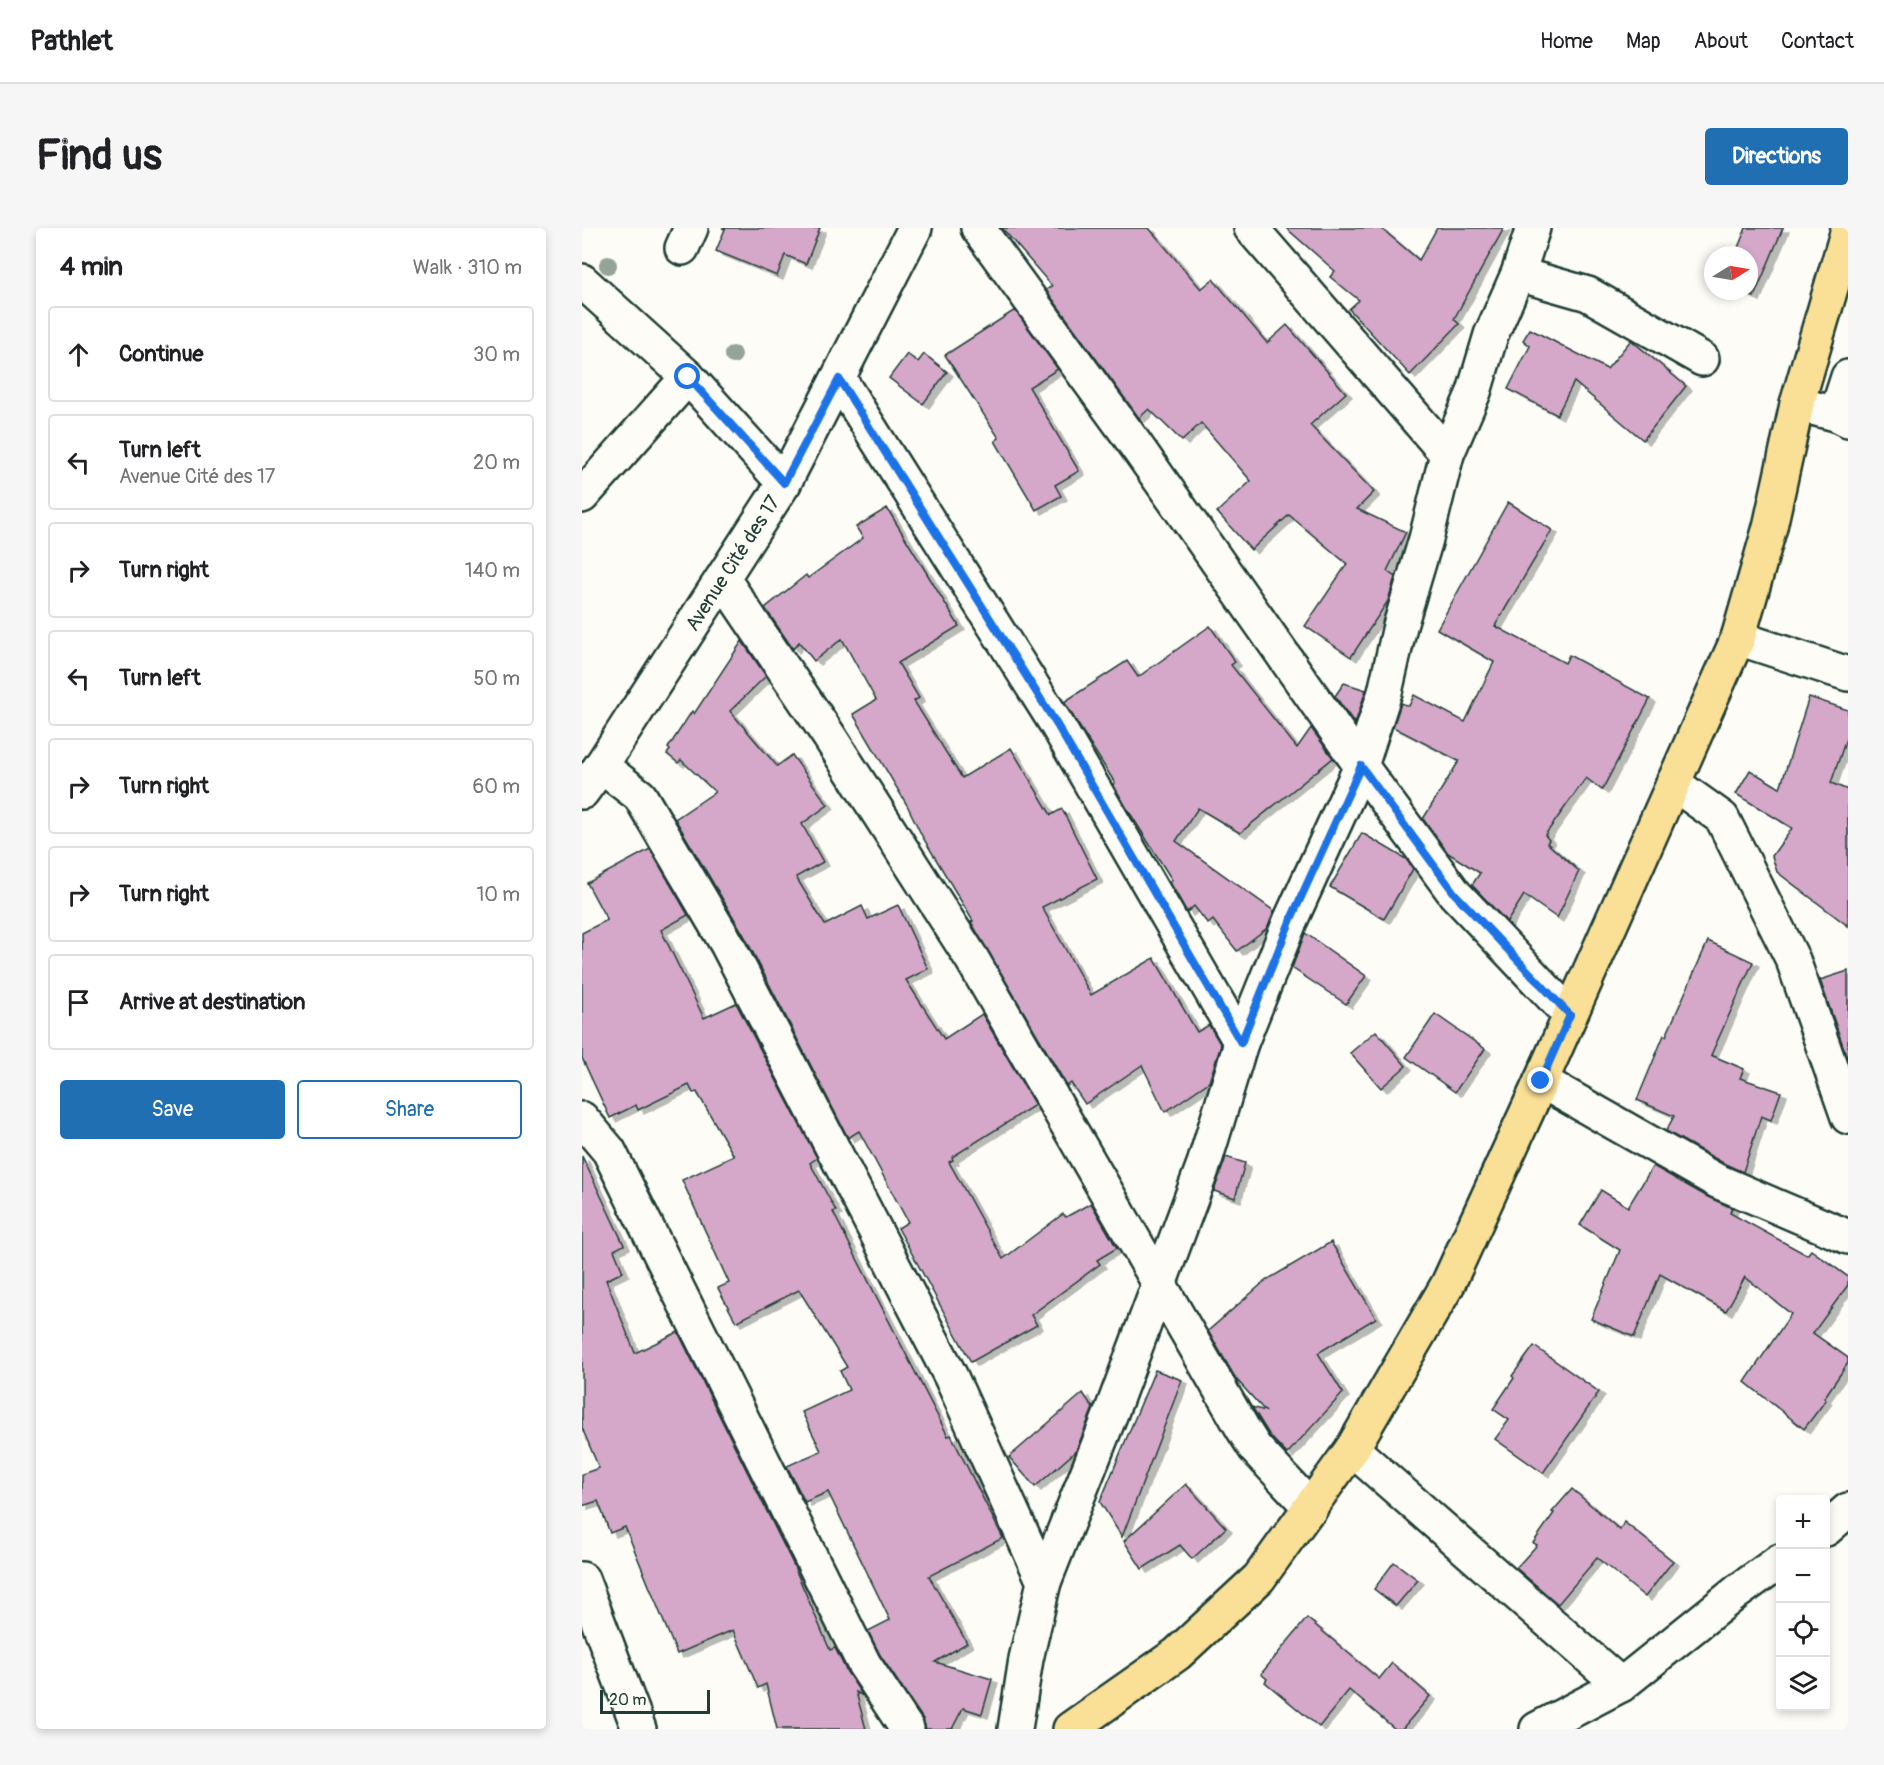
<!DOCTYPE html>
<html lang="en">
<head>
<meta charset="utf-8">
<style>
  body { margin:0; font-family:Pangolin,sans-serif; background:#f6f6f6; color:#202124 }
  .controls { position:absolute; right:18px; bottom:18px; display:grid; overflow:hidden; border-radius:6px; box-shadow:0 3px 9px #0003 }
  .controls button { width:54px; height:54px; display:grid; place-items:center; padding:0; border:0; border-bottom:2px solid #e0e0e0; background:#fff; color:#202124; font:30px sans-serif }
  .compass { position:absolute; left:1122px; top:18px; width:54px; height:54px; border-radius:50%; background:#fff; box-shadow:0 3px 9px #0003; rotate:79deg }
  .scale { position:absolute; left:18px; bottom:15px; width:110px; box-sizing:border-box; padding-left:6px; border:3px solid #1f3d34; border-top:0; font-size:16px; line-height:21px; white-space:nowrap; color:#1f3d34; -webkit-text-stroke:4px #fdfcf7; paint-order:stroke }
  .stop { position:absolute; width:18px; height:18px; margin:-14px; border:4px solid #1a73e8; border-radius:50%; background:#fff }
  .stop.end { background:#1a73e8; border-color:#fff; box-shadow:0 2px 6px #0008 }
  .list { margin:0; padding:0; list-style:none }
  h2 { display:flex; justify-content:space-between; align-items:center; height:78px; margin:0; padding:0 24px; font-size:26px }
  h2 small { font-size:20px; font-weight:400; color:#757577 }
  .list li { display:grid; grid-template-columns:39px 1fr auto; gap:18px; align-items:center; box-sizing:border-box; height:96px; margin:0 12px 12px; padding:0 12px; border:2px solid #e0e0e0; border-radius:6px }
  .list b { display:block; font-size:22px; white-space:nowrap }
  .list p { margin:0; font-size:20px; white-space:nowrap; color:#757577 }
  .list em { font-size:20px; font-style:normal; color:#757577 }
  .actions { display:flex; gap:12px; padding:18px 24px }
  .actions a { flex:1; padding:14px 0; border:2px solid #1f6fb2; border-radius:6px; text-align:center; font-size:21px; color:#1f6fb2 }
  .actions .main { background:#1f6fb2; color:#fff }
  .icon { flex:none; width:33px; height:33px; fill:none; stroke:currentColor; stroke-width:2; stroke-linecap:round; stroke-linejoin:round }
  .map { position:relative; flex:none; width:1266px; height:1501px; overflow:hidden; border-radius:6px }
  header { display:flex; align-items:center; gap:36px; box-sizing:border-box; height:84px; padding:0 30px; background:#fff; border-bottom:2px solid #e0e0e0 }
  header strong { font-size:28px }
  nav { display:flex; gap:33px; margin-inline-start:auto; font-size:21px }
  .intro { display:flex; align-items:center; justify-content:space-between; box-sizing:border-box; height:144px; padding:0 36px }
  h1 { margin:0; font-size:42px }
  .button { padding:15px 27px; border-radius:6px; background:#1f6fb2; color:#fff; font-size:21px; font-weight:700 }
  main { display:flex; gap:36px; padding:0 36px }
  aside { flex:1; background:#fff; border-radius:6px; box-shadow:0 3px 9px #0003 }
  .map>svg:first-child { display:block }
  .building { fill:#d5a7c9; stroke:#1f3d34; stroke-width:1.5; filter:url(#shadow) }
  .lines { fill:none; stroke-linecap:round; stroke-linejoin:round }
  .minor-casing { stroke:#1f3d34; stroke-width:38 }
  .major-casing { stroke:#1f3d34; stroke-width:38 }
  .minor { stroke:#fdfcf7; stroke-width:33 }
  .major { stroke:#fadf96; stroke-width:33 }
  .tree { fill:#94a496 }
  .route { stroke:#1a73e8; stroke-width:8 }
  .labels { text-anchor:middle; dominant-baseline:central; stroke-width:4.5; stroke-linejoin:round; paint-order:stroke }
  .street-label { font-size:20px; fill:#1f3d34; stroke:#fdfcf7 }
</style>
</head>
<body>
<header>
<strong>Pathlet</strong>
<nav><a>Home</a><a>Map</a><a>About</a><a>Contact</a></nav>
</header>
<div class="intro"><h1>Find us</h1><a class="button">Directions</a></div>
<main>
<aside>
<h2>4 min<small>Walk · 310 m</small></h2>
<ul class="list">
<li><svg class="icon" aria-label="ahead" viewBox="0 0 24 24"><path d="M12 20V5M6 11l6-6 6 6"/></svg><div><b>Continue</b></div><em>30 m</em></li>
<li><svg class="icon" aria-label="left" viewBox="0 0 24 24"><path d="M17 20v-9H6M10 6l-5 5 5 5"/></svg><div><b>Turn left</b><p>Avenue Cité des 17</p></div><em>20 m</em></li>
<li><svg class="icon" aria-label="right" viewBox="0 0 24 24"><path d="M7 20v-9h11M14 6l5 5-5 5"/></svg><div><b>Turn right</b></div><em>140 m</em></li>
<li><svg class="icon" aria-label="left" viewBox="0 0 24 24"><path d="M17 20v-9H6M10 6l-5 5 5 5"/></svg><div><b>Turn left</b></div><em>50 m</em></li>
<li><svg class="icon" aria-label="right" viewBox="0 0 24 24"><path d="M7 20v-9h11M14 6l5 5-5 5"/></svg><div><b>Turn right</b></div><em>60 m</em></li>
<li><svg class="icon" aria-label="right" viewBox="0 0 24 24"><path d="M7 20v-9h11M14 6l5 5-5 5"/></svg><div><b>Turn right</b></div><em>10 m</em></li>
<li><svg class="icon" aria-label="arrive" viewBox="0 0 24 24"><path d="M6 21V4h12l-3 4 3 4H6"/></svg><div><b>Arrive at destination</b></div></li>
</ul>
<div class="actions"><a class="main">Save</a><a>Share</a></div>
</aside>
<div class="map">
<svg width="1266" height="1501" viewBox="0 0 1266 1501">
  <defs>
    <filter id="shadow"><feDropShadow dx="6" dy="4" stdDeviation="0" flood-color="#0004"/></filter>
  </defs>
  <rect width="100%" height="100%" fill="#fdfcf7"/>
  <filter id="ink" filterUnits="userSpaceOnUse"><feTurbulence type="fractalNoise" baseFrequency=".0167" numOctaves="2"/><feDisplacementMap in="SourceGraphic" scale="12" xChannelSelector="R" yChannelSelector="G"/><feConvolveMatrix kernelMatrix="1 2 1 2 8 2 1 2 1" color-interpolation-filters="sRGB"/></filter>
  <g filter="url(#ink)">
    <g class="building">
      <path d="M140,0H238L224,36L203,27L195,48L134,23L143,1Z"/>
      <path d="M420,0H567L619,61L631,51L685,115L705,97L764,165L728,197L792,264L775,281L824,304L805,343L813,349L806,373L769,429L723,398L765,336L707,287L669,322L635,284L669,253L619,195L600,213L567,181L557,190L464,62L470,58Z"/>
      <path d="M704,0H799L837,32L855,0H922L872,91L877,96L828,147L767,81L777,72L748,49L753,43Z"/>
      <path d="M1164,0H1201L1172,69L1158,63H1167V27H1153Z"/>
      <path d="M433,82L476,141L447,159L497,243L473,257L479,268L454,282L413,213L417,210L363,127Z"/>
      <path d="M948,101L1025,141L1049,112L1104,158L1061,212L992,154L975,187L926,161L948,118L941,112Z"/>
      <path d="M325,126L336,134L342,126L365,144L341,176L307,150Z"/>
      <path d="M926,274L970,302L913,398L983,435L987,427L1068,471L1020,562L1004,550L963,607L967,612L965,615L997,643L975,690L942,667L925,694L890,657L898,645L866,625L841,591L877,533L811,499L819,475L827,478L832,467L883,494L912,434L855,401Z"/>
      <path d="M305,280L377,398L316,435L337,470L332,473L380,550L429,520L469,587L480,581L515,651L460,679L509,767L572,730L615,804L627,797L639,817L627,854L583,884L560,837L503,876L489,855L485,858L389,694L391,693L340,608L325,577L271,486L294,472L260,411L232,433L217,414L211,421L183,380L224,347L226,350L281,310L274,299Z"/>
      <path d="M628,398L653,434L649,437L715,520L729,500L751,530L658,605L616,580L594,613L692,683L685,700L655,723L631,692L626,696L612,678L605,684L588,654L590,652L546,582L531,556L533,555L482,474L545,433L556,449Z"/>
      <path d="M160,413L184,448L148,483L195,538L210,527L246,577L220,596L241,634L214,649L243,697L280,678L286,691L316,677L346,741L324,752L362,811L400,786L453,877L370,929L371,932L367,934L421,1031L481,986L484,989L509,975L535,1020L515,1032L518,1036L449,1087L455,1097L389,1134L316,1000L326,994L277,903L266,910L162,707L93,591L133,564L99,532L96,535L85,526L88,522L86,520L110,483L112,486Z"/>
      <path d="M762,455L784,462L773,496L753,468Z"/>
      <path d="M1227,469L1266,482V505L1249,555L1266,562V698L1195,644L1190,628L1210,600L1154,566L1168,542L1198,560Z"/>
      <path d="M780,605L824,631L831,641L802,691L748,659Z"/>
      <path d="M68,621L106,687L79,702L122,790L154,775L235,930L228,935L254,983L251,984L366,1208L369,1207L421,1310L347,1348L385,1415L353,1434L410,1451L400,1486L381,1480L370,1501H344L341,1491L298,1427L286,1403L308,1392L246,1264L223,1274L205,1238L239,1223L220,1184L267,1162L258,1143L265,1139L217,1062L154,1094L136,1060L147,1055L100,952L152,928L115,864L111,865L107,857L56,882L54,877L28,890L0,830V705L25,692L5,655Z"/>
      <path d="M723,705L784,748L764,776L710,740Z"/>
      <path d="M1126,713L1171,734L1129,827L1162,841L1158,850L1199,864L1189,892L1179,888L1161,944L1143,936L1084,903L1092,888L1055,872L1082,807L1084,808Z"/>
      <path d="M1266,743V832L1238,752Z"/>
      <path d="M853,786L903,821L873,864L824,829Z"/>
      <path d="M794,803L824,838L799,860L768,825Z"/>
      <path d="M0,928L42,1017L32,1022L41,1044L24,1052L53,1125L96,1104L211,1336L248,1422L253,1420L265,1444L281,1468L274,1464L284,1501H195L184,1456L176,1460L151,1402L95,1426L43,1299L28,1305L16,1273L0,1278V1246L17,1240L0,1200Z"/>
      <path d="M644,929L663,935L653,970L632,963Z"/>
      <path d="M1071,938L1126,969L1150,980L1148,985L1225,1027L1229,1022L1266,1049V1057L1231,1105L1266,1130V1135L1242,1170L1244,1172L1222,1201L1163,1154L1209,1086L1163,1049L1144,1083L1078,1046L1052,1109L1009,1091L1038,1022L998,997L1019,962L1046,979Z"/>
      <path d="M749,1014L794,1090L736,1125L761,1165L705,1226L688,1208L670,1179L683,1183L654,1151L626,1103L683,1053Z"/>
      <path d="M952,1118L1017,1164L961,1245L913,1211L927,1192L911,1181L932,1150L930,1148Z"/>
      <path d="M573,1142L600,1152L540,1309L518,1274Z"/>
      <path d="M501,1165L511,1180L494,1223L453,1259L427,1229Z"/>
      <path d="M604,1256L644,1300L610,1331L598,1317L560,1341L542,1313Z"/>
      <path d="M990,1261L1038,1302L1042,1294L1091,1333L1063,1369L1015,1330L976,1376L934,1340L955,1317L951,1315L972,1285L970,1284Z"/>
      <path d="M812,1334L836,1352L814,1378L792,1361Z"/>
      <path d="M725,1390L797,1451L810,1435L848,1468L820,1501H813L767,1462L737,1499L683,1454L685,1451L679,1446Z"/>
    </g>
    <g class="lines">
      <g class="minor-casing">
        <g id="minor">
          <path d="M396,0L548,209L779,538L873,666L988,787"/>
          <path d="M669,0L865,226"/>
          <path d="M100,20L109,0"/>
          <path d="M936,46L1006,66L1120,131"/>
          <path d="M0,53L106,149L202,255"/>
          <path d="M257,151L475,497L659,815"/>
          <path d="M1215,176L1254,186L1266,192"/>
          <path d="M1254,186L1266,149"/>
          <path d="M0,268L106,149"/>
          <path d="M141,351L247,508L390,731L661,1201L673,1220L729,1280"/>
          <path d="M1156,410L1266,446"/>
          <path d="M19,538L58,568L145,716L369,1149L462,1354L444,1431L433,1501"/>
          <path d="M1091,555L1140,590L1211,732L1266,889"/>
          <path id="s1" d="M0,564L19,538L202,255L333,0"/>
          <path d="M959,853L1135,953L1266,1009"/>
          <path d="M0,891L27,923L282,1436L325,1501"/>
          <path d="M770,1221L1039,1457"/>
          <path d="M1244,1301L1266,1282"/>
          <path d="M0,1351L57,1501"/>
          <path d="M462,1354L529,1185L622,936L659,815L709,691L779,538L803,464L818,398L844,311L865,226L892,164L909,107L936,46L951,0"/>
          <path d="M955,1501L1039,1457L1155,1364L1198,1333"/>
        </g>
      </g>
      <g class="major-casing">
        <path id="major" d="M488,1501L595,1426L677,1350L770,1221L866,1056L959,853L1156,410L1188,299L1215,176L1266,2"/>
      </g>
      <use href="#minor" class="minor"/>
      <use href="#major" class="major"/>
    </g>
    <g class="tree">
      <circle cx="26" cy="37" r="9"/>
      <circle cx="151" cy="127" r="9"/>
    </g>
  </g>
  <g class="lines" filter="url(#ink)">
    <path class="route" d="M106,149L202,255L257,151L475,497L659,815L709,691L779,538L873,666L988,787L959,853"/>
  </g>
  <g class="labels">
    <g class="street-label">
      <text stroke="none"><textPath href="#s1" startOffset="274">Avenue Cité des 17</textPath></text>
    </g>
  </g>
</svg>
<div class="controls">
<button>+</button>
<button>−</button>
<button><svg class="icon" aria-label="locate" viewBox="0 0 24 24"><circle cx="12" cy="12" r="6"/><path d="M12 2v4M12 18v4M2 12h4M18 12h4"/></svg></button>
<button><svg class="icon" aria-label="layers" viewBox="0 0 24 24"><path d="M12 4l9 5-9 5-9-5zM3 14l9 5 9-5"/></svg></button>
</div>
<svg class="compass" viewBox="-18 -18 36 36"><path d="M0-13l5 13h-10z" fill="#e53935"/><path d="M0 13l5-13h-10z" fill="#757577"/></svg>
<div class="scale">20 m</div>
<div class="stop" style="left:106px;top:149px"></div>
<div class="stop end" style="left:959px;top:853px"></div>
</div>
</main>
</body>
</html>
